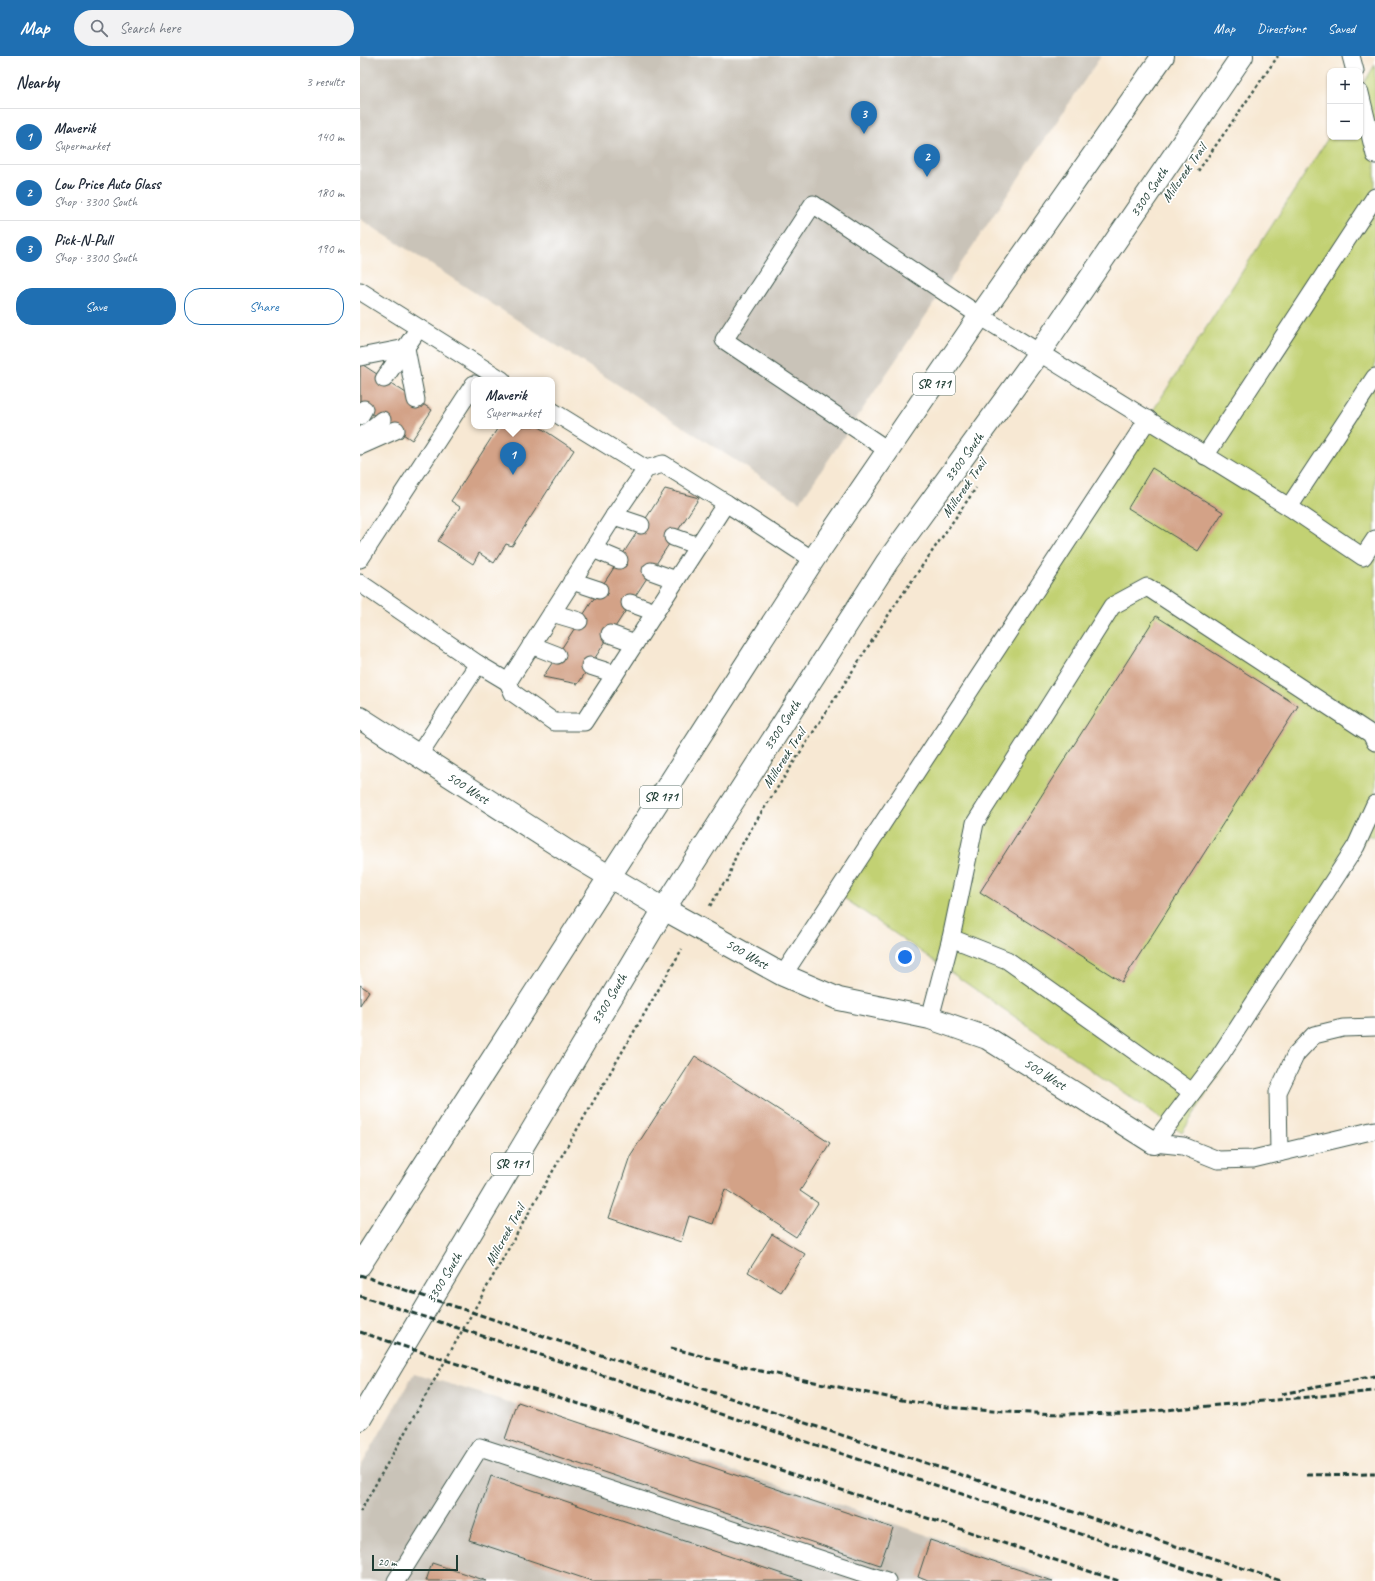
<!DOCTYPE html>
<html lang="en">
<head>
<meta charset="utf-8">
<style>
  body { margin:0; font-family:Caveat,sans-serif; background:#f2f2f3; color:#1f2937 }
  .controls { position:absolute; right:12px; top:12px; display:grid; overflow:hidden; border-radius:8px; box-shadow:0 1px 3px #0004 }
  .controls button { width:36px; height:36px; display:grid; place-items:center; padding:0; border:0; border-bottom:1px solid #e0e1e3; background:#fff; color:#1f2937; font:20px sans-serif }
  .scale { position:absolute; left:12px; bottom:10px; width:86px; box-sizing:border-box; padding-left:4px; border:2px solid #1f3d34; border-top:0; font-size:11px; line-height:14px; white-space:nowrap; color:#1f3d34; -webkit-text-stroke:3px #fff; paint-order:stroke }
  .you { position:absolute; left:545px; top:901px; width:14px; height:14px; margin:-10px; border:3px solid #fff; border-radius:50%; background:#1a73e8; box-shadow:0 0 0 6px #1a73e833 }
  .badge { display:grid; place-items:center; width:26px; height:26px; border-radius:50%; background:#1f6fb2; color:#fff; font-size:13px; font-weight:700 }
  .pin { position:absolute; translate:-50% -33px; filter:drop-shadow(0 1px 2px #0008) }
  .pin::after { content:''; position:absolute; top:21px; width:14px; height:12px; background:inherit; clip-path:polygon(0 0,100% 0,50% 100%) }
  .popup { position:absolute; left:111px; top:321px; width:84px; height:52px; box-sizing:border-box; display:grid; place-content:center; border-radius:8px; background:#fff; filter:drop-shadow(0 1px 3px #0005); font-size:13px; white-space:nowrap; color:#747a83 }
  .popup b { font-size:15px; color:#1f2937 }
  .popup::after { content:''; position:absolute; left:50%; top:100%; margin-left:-8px; border:8px solid transparent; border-top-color:#fff }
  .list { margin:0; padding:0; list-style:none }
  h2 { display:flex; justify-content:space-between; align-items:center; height:52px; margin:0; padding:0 16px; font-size:17px }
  h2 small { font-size:13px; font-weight:400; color:#747a83 }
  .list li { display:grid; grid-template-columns:26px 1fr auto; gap:12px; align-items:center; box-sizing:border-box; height:56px; padding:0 16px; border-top:1px solid #e0e1e3 }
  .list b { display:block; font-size:15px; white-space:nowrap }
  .list p { margin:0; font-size:13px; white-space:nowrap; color:#747a83 }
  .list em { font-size:13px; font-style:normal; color:#747a83 }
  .actions { display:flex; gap:8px; padding:12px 16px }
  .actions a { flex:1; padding:9px 0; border:1px solid #1f6fb2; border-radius:16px; text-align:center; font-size:14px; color:#1f6fb2 }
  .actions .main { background:#1f6fb2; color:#fff }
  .icon { flex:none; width:22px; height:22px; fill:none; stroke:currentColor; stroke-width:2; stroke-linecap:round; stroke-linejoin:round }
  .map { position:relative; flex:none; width:1015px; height:1525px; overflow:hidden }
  header { display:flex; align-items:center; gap:24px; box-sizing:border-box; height:56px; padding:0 20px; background:#1f6fb2; color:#fff }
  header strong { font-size:19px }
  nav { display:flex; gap:22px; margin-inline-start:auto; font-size:14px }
  .search { width:280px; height:36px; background:#f2f2f3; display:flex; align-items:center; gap:10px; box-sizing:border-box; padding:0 14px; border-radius:22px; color:#747a83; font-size:15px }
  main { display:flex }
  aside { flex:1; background:#fff }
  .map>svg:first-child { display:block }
  .industrial { fill:#c9c3b8 }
  .green { fill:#c2d173; stroke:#708754 }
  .building { fill:#d3a287 }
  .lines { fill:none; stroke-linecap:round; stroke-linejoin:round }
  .lane-casing { stroke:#3f574c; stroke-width:19 }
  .street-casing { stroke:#3f574c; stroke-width:24 }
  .secondary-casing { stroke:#3f574c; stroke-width:24 }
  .primary-casing { stroke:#3f574c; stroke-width:24 }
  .path { stroke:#3f574c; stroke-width:2.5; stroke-dasharray:3 3; stroke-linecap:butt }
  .lane { stroke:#fff; stroke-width:17 }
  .street { stroke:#fff; stroke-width:22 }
  .secondary { stroke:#fff; stroke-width:22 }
  .primary { stroke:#fff; stroke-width:22 }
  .rail { stroke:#1f3d34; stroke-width:3; stroke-dasharray:6 3; stroke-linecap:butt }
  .labels { text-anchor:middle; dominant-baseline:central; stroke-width:3.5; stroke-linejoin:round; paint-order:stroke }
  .shield { fill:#fff; stroke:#627771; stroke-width:1 }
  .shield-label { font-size:13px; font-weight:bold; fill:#1f3d34 }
  .street-label { font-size:14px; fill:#1f3d34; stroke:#fff }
</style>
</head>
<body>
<header>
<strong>Map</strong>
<div class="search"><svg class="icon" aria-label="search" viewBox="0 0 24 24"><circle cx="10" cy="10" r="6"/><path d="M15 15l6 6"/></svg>Search here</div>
<nav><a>Map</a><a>Directions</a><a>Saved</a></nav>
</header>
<main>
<aside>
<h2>Nearby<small>3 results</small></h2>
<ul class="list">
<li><span class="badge">1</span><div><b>Maverik</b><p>Supermarket</p></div><em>140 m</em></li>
<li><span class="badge">2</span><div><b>Low Price Auto Glass</b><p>Shop · 3300 South</p></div><em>180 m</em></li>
<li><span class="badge">3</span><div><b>Pick-N-Pull</b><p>Shop · 3300 South</p></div><em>190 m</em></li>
</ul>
<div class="actions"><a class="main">Save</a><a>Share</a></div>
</aside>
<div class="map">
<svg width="1015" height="1525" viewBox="0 0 1015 1525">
  <rect width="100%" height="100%" fill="#fff"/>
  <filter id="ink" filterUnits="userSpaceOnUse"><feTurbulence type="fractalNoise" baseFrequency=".025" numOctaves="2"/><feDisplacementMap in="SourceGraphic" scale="8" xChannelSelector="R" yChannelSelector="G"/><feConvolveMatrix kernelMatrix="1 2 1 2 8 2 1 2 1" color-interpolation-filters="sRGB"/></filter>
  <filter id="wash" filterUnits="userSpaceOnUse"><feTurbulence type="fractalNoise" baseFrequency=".012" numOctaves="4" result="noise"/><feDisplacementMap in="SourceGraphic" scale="16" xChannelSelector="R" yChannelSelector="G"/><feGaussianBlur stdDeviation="0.9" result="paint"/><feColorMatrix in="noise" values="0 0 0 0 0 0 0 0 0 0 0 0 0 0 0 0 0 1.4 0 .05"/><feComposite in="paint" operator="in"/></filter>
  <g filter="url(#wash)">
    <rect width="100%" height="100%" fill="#f7e8d3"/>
    <g class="industrial">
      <path d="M0,0H741L440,446L0,163Z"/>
      <path d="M54,1317L457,1441L699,1525H0V1412Z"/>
    </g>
    <path class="green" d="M1015,9V782L1008,779L822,1077L481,840L970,79V81H1000V33Z"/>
    <g id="blocks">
      <g class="building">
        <path d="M0,307L72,354L52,384L0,350Z"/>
        <path d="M139,370H178L214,394L152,490L146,488L134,507L119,497L113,508L78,485L100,451L91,445Z"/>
        <path d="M792,412L863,456L838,495L768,452Z"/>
        <path d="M305,433L339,442L218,628L183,621Z"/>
        <path d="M796,560L938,650L762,926L620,836Z"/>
        <path d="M0,929L9,935L0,949Z"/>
        <path d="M335,1000L470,1087L440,1135L458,1147L436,1181L419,1170L420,1169L365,1133L353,1168L329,1160L321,1186L249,1162L270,1100Z"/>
        <path d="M412,1178L445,1198L421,1236L388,1216Z"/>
        <path d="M158,1346L533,1472L520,1509L145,1383Z"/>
        <path d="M131,1420L443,1525H232L109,1484Z"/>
        <path d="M570,1484L693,1525H568L558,1521Z"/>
        <path d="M72,1507L127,1525H66Z"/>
      </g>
    </g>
  </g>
  <g filter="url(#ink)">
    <use href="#blocks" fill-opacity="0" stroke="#3f574c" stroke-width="1"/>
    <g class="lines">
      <g class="lane-casing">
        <g id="lane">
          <path d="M991,0L995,15"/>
          <path d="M1000,37L1015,99"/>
          <path d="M0,235L142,324"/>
          <path d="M46,292L56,344"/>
          <path d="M0,301L46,292"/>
          <path d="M24,323L59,272"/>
          <path d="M192,355L286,413"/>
          <path d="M0,360L4,353"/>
          <path d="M0,382L22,364"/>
          <path d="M0,390L36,374"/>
          <path d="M529,395L364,284L453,148L620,260L929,451L1015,321"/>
          <path d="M845,400L1015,141"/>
          <path d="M929,451L1003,501L1015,483"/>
          <path d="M254,460L281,469"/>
          <path d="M313,481L338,490"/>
          <path d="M233,493L259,504"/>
          <path d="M0,503L114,328"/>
          <path d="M291,515L316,524"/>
          <path d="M212,525L239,534"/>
          <path d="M0,527L118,608"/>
          <path d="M270,547L295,556"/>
          <path d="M192,557L219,565"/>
          <path d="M250,578L275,587"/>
          <path d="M171,589L197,599"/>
          <path d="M230,610L255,618"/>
          <path d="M148,626L153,637L194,666H224L366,447"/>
          <path d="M58,700L118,608L148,626L254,460L286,413L303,408L366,447L453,504"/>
          <path d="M1015,748L996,790L859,1001L794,1087L823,1090L858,1104L893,1103L1015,1074"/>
          <path d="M591,882L647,904L832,1036"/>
          <path d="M423,919L788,363"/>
          <path d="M570,962L591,882L615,767L752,550L787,531L1011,678L1015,686"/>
          <path d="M919,1097L918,1036L936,998L954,979L983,972L1015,971"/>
          <path d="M36,1525L120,1391L527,1525"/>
        </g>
      </g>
      <g class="street-casing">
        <path id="street" d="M304,853L423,919L479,943L570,962L627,982L794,1087"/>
      </g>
      <g class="secondary-casing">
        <path id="secondary" d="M0,662L210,797L304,853"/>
      </g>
      <g class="primary-casing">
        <g id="primary">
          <path d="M0,1209L453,504L620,260L803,0"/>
          <path d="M0,1363L304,853L527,506L679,297L882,0"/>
        </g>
      </g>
      <g class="path">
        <path d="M838,115L918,0"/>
        <path d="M350,850L365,825H369C371,805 381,790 391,773L531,555L616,432"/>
        <path d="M0,1456L172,1151L322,893"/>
      </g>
      <use href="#lane" class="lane"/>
      <use href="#street" class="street"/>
      <use href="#secondary" class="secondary"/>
      <use href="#primary" class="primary"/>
      <g class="rail">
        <path d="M0,1219L921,1525"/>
        <path d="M0,1240L447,1386L861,1525"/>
        <path d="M0,1276L759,1525"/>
        <path d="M311,1292L391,1313L542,1344L587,1351L643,1356L702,1358L771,1357L1015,1335"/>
        <path d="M921,1338L1015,1320"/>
        <path d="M947,1419L1015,1418"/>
      </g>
    </g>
  </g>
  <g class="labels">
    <g class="shield">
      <rect x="553" y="317" width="42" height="22" rx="3"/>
      <rect x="280" y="730" width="42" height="22" rx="3"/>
      <rect x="131" y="1097" width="42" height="22" rx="3"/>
    </g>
    <g class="shield-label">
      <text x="574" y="328">SR 171</text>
      <text x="301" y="741">SR 171</text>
      <text x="152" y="1108">SR 171</text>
    </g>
    <g class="street-label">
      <text transform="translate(824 117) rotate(-55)">Millcreek Trail</text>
      <text transform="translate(789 136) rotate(-56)">3300 South</text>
      <text transform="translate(604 401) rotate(-54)">3300 South</text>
      <text transform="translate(604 432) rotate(-55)">Millcreek Trail</text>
      <text transform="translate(422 669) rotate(-57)">3300 South</text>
      <text transform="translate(424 702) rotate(-57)">Millcreek Trail</text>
      <text transform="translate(108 732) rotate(33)">500 West</text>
      <text transform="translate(387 898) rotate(30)">500 West</text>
      <text transform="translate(249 943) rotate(-59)">3300 South</text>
      <text transform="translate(685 1018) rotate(32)">500 West</text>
      <text transform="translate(145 1179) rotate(-61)">Millcreek Trail</text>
      <text transform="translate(84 1222) rotate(-59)">3300 South</text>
    </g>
  </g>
</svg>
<div class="controls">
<button>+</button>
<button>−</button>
</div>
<div class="scale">20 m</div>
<div class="you"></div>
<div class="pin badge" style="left:153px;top:419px">1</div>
<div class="popup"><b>Maverik</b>Supermarket</div>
<div class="pin badge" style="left:567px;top:121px">2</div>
<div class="pin badge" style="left:504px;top:78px">3</div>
</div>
</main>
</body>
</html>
